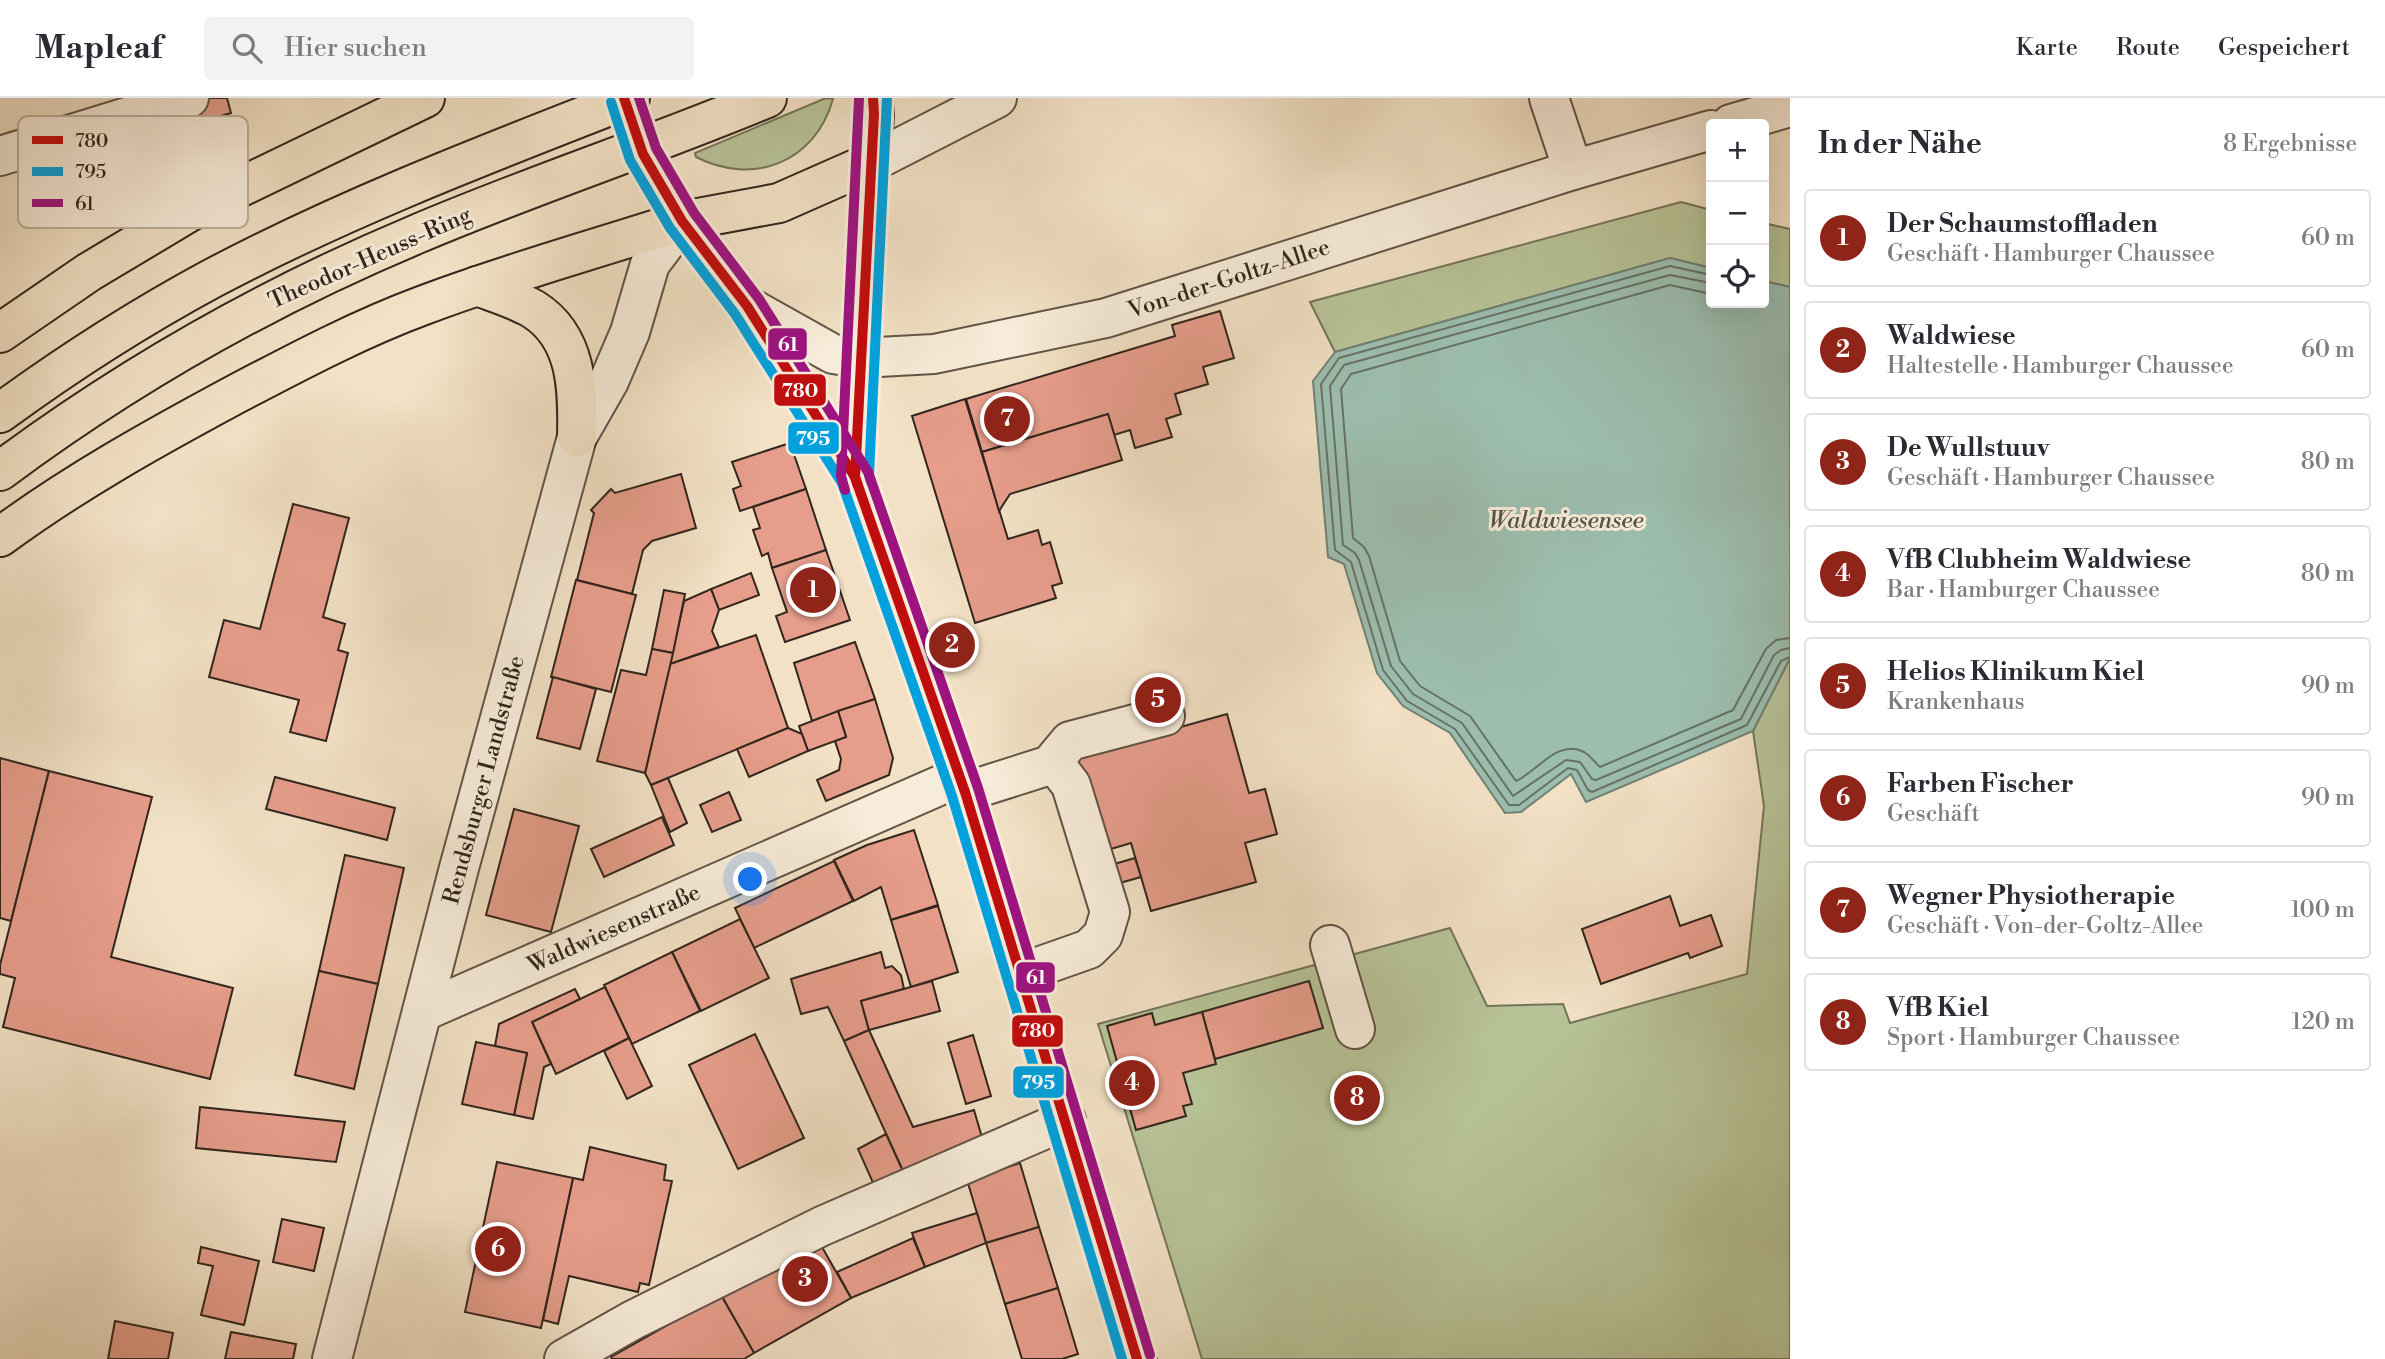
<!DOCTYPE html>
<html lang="de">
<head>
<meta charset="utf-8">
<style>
  body { margin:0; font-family:"Libre Bodoni",serif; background:#f2f2f3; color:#2b2b33 }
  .controls { position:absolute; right:21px; top:21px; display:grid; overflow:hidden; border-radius:7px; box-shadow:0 7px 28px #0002 }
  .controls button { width:63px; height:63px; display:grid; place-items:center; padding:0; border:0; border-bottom:2px solid #e1e1e2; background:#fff; color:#2b2b33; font:35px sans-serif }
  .you { position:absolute; left:751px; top:782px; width:24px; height:24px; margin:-18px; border:5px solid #fff; border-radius:50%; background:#1a73e8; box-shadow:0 0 0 10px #1a73e833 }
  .badge { display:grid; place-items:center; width:46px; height:46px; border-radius:50%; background:#8f2418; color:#fff; font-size:23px; font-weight:700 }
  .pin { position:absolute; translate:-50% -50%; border:4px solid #fff; box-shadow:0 2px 7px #0006 }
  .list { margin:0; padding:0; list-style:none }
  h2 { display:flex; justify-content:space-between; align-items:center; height:91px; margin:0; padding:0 28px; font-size:30px }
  h2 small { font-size:23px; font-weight:400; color:#7c7c81 }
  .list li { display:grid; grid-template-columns:46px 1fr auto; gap:21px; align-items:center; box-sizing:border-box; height:98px; margin:0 14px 14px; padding:0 14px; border:2px solid #e1e1e2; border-radius:7px }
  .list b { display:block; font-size:26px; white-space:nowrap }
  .list p { margin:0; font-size:23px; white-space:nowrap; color:#7c7c81 }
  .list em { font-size:23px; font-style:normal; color:#7c7c81 }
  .icon { flex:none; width:38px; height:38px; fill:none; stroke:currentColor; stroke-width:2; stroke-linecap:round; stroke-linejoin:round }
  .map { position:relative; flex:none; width:1790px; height:1261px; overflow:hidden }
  header { display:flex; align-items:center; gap:42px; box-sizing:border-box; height:98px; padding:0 35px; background:#fff; border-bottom:2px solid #e1e1e2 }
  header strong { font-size:33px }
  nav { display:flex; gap:38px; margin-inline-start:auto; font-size:24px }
  .search { width:490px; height:63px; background:#f2f2f3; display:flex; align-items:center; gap:18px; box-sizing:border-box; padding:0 24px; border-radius:7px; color:#7c7c81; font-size:26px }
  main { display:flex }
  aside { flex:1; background:#fff }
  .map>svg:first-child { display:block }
  .green { fill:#b7c397; stroke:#74745a; stroke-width:2 }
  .water { fill:#9cbeaf; stroke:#718174; stroke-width:2 }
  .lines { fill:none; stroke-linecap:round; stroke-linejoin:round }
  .shore { stroke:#667266; stroke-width:2 }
  .building { fill:#e69d8b; stroke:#31251c; stroke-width:2 }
  .minor-casing { stroke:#615446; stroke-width:42 }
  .major-casing { stroke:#31251c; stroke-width:42 }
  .highway-casing { stroke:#31251c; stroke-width:42 }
  .minor { stroke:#f7ecd9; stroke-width:38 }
  .major { stroke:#f2e1c5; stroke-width:38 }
  .highway { stroke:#f2e1c5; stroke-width:38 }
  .major-bridge-casing { stroke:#31251c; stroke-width:42; stroke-linecap:butt }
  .major-bridge { stroke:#f2e1c5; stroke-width:38 }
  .bus-1-casing { stroke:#f7ecd9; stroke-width:16 }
  .bus-2-casing { stroke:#f7ecd9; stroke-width:16 }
  .bus-3-casing { stroke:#f7ecd9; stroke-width:16 }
  .bus-1 { stroke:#c00d0e; stroke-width:10 }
  .bus-2 { stroke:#02a1dd; stroke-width:10 }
  .bus-3 { stroke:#9d1380; stroke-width:10 }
  .labels { text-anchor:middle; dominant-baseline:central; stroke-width:6; stroke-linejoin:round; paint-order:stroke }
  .street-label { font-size:23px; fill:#31251c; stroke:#f7ecd9 }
  .water-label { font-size:24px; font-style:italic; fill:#515348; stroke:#f7ecd9 }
  .key { fill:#f7ecd9; stroke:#bcb0a0; stroke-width:2 }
  .key-label { font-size:19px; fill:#31251c }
  .line-badge { stroke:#f7ecd9; stroke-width:2.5 }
  .badge-label { font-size:19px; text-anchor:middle; font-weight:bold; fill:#fff }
</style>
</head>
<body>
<header>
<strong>Mapleaf</strong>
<div class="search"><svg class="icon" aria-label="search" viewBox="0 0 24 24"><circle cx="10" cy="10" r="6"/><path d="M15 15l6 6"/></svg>Hier suchen</div>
<nav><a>Karte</a><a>Route</a><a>Gespeichert</a></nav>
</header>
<main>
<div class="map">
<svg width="1790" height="1261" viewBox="0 0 1790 1261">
  <rect width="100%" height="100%" fill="#f2e1c5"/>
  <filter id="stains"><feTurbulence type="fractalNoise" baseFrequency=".00286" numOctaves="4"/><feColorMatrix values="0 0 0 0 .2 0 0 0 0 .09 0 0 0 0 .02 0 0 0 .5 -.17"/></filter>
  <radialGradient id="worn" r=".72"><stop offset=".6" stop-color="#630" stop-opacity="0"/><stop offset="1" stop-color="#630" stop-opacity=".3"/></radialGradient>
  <g class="green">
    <path d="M826,0L833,1C815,65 753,88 696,59L695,55Z"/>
    <path d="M1681,104L1711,112V170L1670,160L1335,254L1310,204Z"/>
    <path d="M1764,125L1790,131V189L1764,183Z"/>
    <path d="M1790,560V1261H1202L1098,926L1450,830L1487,908L1563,906L1570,925L1747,876L1764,708L1753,633Z"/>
  </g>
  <path class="water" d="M1670,160L1711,170V205H1764V183L1790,189V560L1753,633L1586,704L1571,676L1521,714L1505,715L1450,635L1403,608L1377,575L1344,466L1328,459L1313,283L1335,254Z"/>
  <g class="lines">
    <g class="shore">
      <path d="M1711,177L1670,168L1339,260L1321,286L1335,452L1351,464L1383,572L1407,603L1455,631L1509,707H1519L1568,670L1577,672L1588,692L1592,694L1747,627L1781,563L1790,559"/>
      <path d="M1711,185L1670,177L1344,267L1330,288L1343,447L1355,455L1359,462L1391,568L1413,596L1462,625L1513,698L1566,662L1580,664L1592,681L1596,682L1741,621L1774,557L1781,552L1790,550"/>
      <path d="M1711,196L1670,187L1351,276L1341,291L1353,440L1364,449L1369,458L1400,563L1420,588L1470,618L1516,683C1537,674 1558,640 1584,654C1591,658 1595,665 1600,669L1733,612L1766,551L1776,542L1790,540"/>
    </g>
  </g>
  <g class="building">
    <path d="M128,0H227L231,15L141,42Z"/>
    <path d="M1220,213L1234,260L1203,269L1208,286L1175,296L1181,316L1166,321L1172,339L1135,350L1130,332L1114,337L1108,316L982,354L966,301L1175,238L1172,227Z"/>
    <path d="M965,301L1008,441L1038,432L1042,447L1050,444L1062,485L1052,488L1056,500L975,525L912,318Z"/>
    <path d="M1108,316L1122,362L1010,396L999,413L982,354Z"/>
    <path d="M790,345L806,391L740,413L733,391L741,388L732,364Z"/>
    <path d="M681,376L696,430L652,443L643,452L632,496L577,482L594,415L591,412L611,391L615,395Z"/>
    <path d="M806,391L826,452L772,470L768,455L762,458L753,432L760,430L753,409Z"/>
    <path d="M293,406L349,420L323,519L345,526L338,552L348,555L326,643L290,634L299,602L209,579L224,522L260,531Z"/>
    <path d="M826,452L850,522L785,544L776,518L787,514L772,470Z"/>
    <path d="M751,475L759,497L719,512L711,491Z"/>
    <path d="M576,482L636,497L611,594L551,579Z"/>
    <path d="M711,491L719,512L712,533L719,549L670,566L684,503Z"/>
    <path d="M664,492L685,496L673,555L652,551Z"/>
    <path d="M756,537L788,630L651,687L645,675L670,566Z"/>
    <path d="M855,544L875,601L812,623L794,565Z"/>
    <path d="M652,551L673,555L645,675L597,663L621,572L646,577Z"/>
    <path d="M553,579L596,591L580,651L537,640Z"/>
    <path d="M875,601L893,660L889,677L826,703L817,682L839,672L841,661L835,643L846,639L838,613Z"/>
    <path d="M838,613L846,639L808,653L799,628Z"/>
    <path d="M1227,616L1249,695L1265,691L1277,736L1245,745L1256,784L1151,813L1131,745L1104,753L1077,658Z"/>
    <path d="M788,630L802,636L808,653L749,679L737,651Z"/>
    <path d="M0,660L49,673L11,823L0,820Z"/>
    <path d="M49,673L152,699L111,859L233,890L210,981L3,929L15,880L0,876V867Z"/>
    <path d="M275,679L395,710L387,742L266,711Z"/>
    <path d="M668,680L687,725L670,734L651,687Z"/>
    <path d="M729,694L741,722L712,734L700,707Z"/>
    <path d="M514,711L579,728L551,834L486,817Z"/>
    <path d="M662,719L674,747L604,779L591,751Z"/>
    <path d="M914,732L938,807L891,822L881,789L854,803L834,762L867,747Z"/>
    <path d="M345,757L404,770L378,886L319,873Z"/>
    <path d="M1135,760L1141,779L1088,794L1083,775Z"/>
    <path d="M834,763L853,803L754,850L735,810Z"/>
    <path d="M1670,798L1680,828L1711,817L1722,848L1690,860L1688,855L1601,886L1582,831Z"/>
    <path d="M938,808L958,874L911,889L891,822Z"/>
    <path d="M740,821L769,880L701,913L672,854Z"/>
    <path d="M672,854L700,913L632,946L604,887Z"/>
    <path d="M881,854L885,870L892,868L901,877L904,891L861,903L869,932L844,943L828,909L801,916L791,881Z"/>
    <path d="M319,873L378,886L354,991L295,977Z"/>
    <path d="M932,883L940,913L869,932L861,903Z"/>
    <path d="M1309,883L1323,930L1215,961L1202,914Z"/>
    <path d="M605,889L629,940L556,976L532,924Z"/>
    <path d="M575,891L580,901L532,924L551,966L544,969L533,1021L514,1017L527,955L495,948L499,926Z"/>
    <path d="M1202,914L1216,966L1183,975L1192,1006L1183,1008L1186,1018L1136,1032L1107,928L1152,915L1155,927Z"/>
    <path d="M869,932L913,1029L974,1012L983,1043L907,1082L844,943Z"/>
    <path d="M755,936L804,1040L738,1071L689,967Z"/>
    <path d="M973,937L991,998L966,1006L948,945Z"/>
    <path d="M629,940L652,988L627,1001L604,953Z"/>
    <path d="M476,944L527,955L514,1017L462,1006Z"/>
    <path d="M200,1009L345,1024L336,1064L196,1050Z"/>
    <path d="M886,1036L907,1082L878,1096L858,1051Z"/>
    <path d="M590,1049L666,1067L664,1082L672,1083L649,1187L640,1185L638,1194L569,1178L558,1226L543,1222L573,1080L583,1082Z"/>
    <path d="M497,1064L573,1080L541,1230L465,1214Z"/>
    <path d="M1020,1065L1039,1129L986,1145L967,1082Z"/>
    <path d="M977,1115L986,1145L925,1169L912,1135Z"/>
    <path d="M282,1121L324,1130L314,1173L273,1164Z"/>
    <path d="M1039,1129L1058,1190L1005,1206L986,1145Z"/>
    <path d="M913,1140L925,1169L851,1200L837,1174Z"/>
    <path d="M818,1142L851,1200L754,1255L721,1197Z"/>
    <path d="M201,1149L259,1163L244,1227L201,1217L213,1168L198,1165Z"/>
    <path d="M1058,1190L1078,1256L1062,1261H1022L1005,1206Z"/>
    <path d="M721,1197L754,1255L744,1261H612L611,1259Z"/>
    <path d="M115,1223L173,1235L168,1261H108Z"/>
    <path d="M231,1234L296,1246L293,1261H225Z"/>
  </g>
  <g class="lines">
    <g class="minor-casing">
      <g id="minor">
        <path d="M1549,0L1573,72"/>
        <path d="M1731,26L1790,9"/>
        <path d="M0,58L189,0"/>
        <path d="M872,64L997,0"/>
        <path d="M747,208L833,256L860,260L934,256L1106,220L1573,72L1711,32"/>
        <path d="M965,694L1050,667L1070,643L1165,618"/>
        <path d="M1330,847L1355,931"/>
        <path d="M1021,875L1089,851L1103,837L1110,814L1071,687L1061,674L1050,667"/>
        <path d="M422,914L959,679"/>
        <path d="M332,1261L459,770L577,339L609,283L630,234L650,166L682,123"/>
        <path d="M564,1261L633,1222L822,1128L1066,1022"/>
      </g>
    </g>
    <g class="major-casing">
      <g id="major">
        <path d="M659,82L682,123L747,208L855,379L965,694L1137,1261"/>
        <path d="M682,123L779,105L872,64"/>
        <path d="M855,379L867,120L874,16L873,0"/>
      </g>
    </g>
    <g class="highway-casing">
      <g id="highway">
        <path d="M477,188C495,195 516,201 533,211C578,239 578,292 577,339"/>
        <path d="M0,235L89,174L191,113L425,0"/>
        <path d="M0,315C67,266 137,221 211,181C345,110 489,55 630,0"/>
        <path d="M0,373C129,277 269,198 417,136C532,87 652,48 767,0"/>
        <path d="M0,439C75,384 154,340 236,296C297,264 359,231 424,207C508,175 596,151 682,123"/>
      </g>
    </g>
    <use href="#minor" class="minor"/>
    <use href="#major" class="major"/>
    <use href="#highway" class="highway"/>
    <g class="major-bridge-casing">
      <path id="major-bridge" d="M624,0L643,56L659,82"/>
    </g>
    <use href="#major-bridge" class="major-bridge"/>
    <g class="bus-1-casing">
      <g id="bus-1">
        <path d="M624,0L643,56L682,123L747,208L855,379L965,694L1137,1261"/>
        <path d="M858,388L855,379L874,16L873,0"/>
      </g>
    </g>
    <g class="bus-2-casing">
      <g id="bus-2">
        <path d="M611,4L630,62L670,130L735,216L842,385L952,698L1122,1261"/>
        <path d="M871,384L869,377L887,0"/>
      </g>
    </g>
    <g class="bus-3-casing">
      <g id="bus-3">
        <path d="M639,0L656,50L694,115L759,201L868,374L978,690L1150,1257"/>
        <path d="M845,392L841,378L859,1"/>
      </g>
    </g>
    <use href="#bus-1" class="bus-1"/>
    <use href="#bus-2" class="bus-2"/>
    <use href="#bus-3" class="bus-3"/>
  </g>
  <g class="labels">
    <g class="street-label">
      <text transform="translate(370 160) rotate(-24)">Theodor-Heuss-Ring</text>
      <text transform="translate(1229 181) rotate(-18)">Von-der-Goltz-Allee</text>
      <text transform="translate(484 682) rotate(-75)">Rendsburger Landstraße</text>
      <text transform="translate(614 831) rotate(-24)">Waldwiesenstraße</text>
    </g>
    <g class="water-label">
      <text x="1566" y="423">Waldwiesensee</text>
    </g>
  </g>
  <rect x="18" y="18" width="230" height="112" rx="10" class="key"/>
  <rect x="32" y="38" width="31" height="8" fill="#c00d0e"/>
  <rect x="32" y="69" width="31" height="9" fill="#02a1dd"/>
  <rect x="32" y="101" width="31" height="8" fill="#9d1380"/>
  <g class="key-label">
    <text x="75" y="49">780</text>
    <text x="75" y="80">795</text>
    <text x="75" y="112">61</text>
  </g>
  <g class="line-badge">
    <rect x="767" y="229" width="41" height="34" rx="7" fill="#9d1380"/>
    <rect x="773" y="275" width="54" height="34" rx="7" fill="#c00d0e"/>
    <rect x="787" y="323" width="53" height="34" rx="7" fill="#02a1dd"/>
    <rect x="1015" y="863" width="41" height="33" rx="7" fill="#9d1380"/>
    <rect x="1011" y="916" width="53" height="34" rx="7" fill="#c00d0e"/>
    <rect x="1012" y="967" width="53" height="34" rx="7" fill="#02a1dd"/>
  </g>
  <g class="badge-label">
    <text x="788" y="253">61</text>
    <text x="800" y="299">780</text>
    <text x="813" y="347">795</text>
    <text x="1036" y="886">61</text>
    <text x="1037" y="939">780</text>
    <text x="1038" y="991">795</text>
  </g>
  <rect width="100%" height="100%" filter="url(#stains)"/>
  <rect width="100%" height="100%" fill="url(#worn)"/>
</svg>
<div class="controls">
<button>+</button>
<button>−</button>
<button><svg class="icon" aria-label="locate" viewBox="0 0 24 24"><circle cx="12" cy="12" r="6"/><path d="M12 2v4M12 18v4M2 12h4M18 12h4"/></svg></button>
</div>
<div class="you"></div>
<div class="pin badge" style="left:813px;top:492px">1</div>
<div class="pin badge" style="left:952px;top:547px">2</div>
<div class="pin badge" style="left:805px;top:1181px">3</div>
<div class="pin badge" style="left:1132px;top:985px">4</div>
<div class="pin badge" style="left:1158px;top:602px">5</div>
<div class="pin badge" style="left:498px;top:1151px">6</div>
<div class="pin badge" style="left:1007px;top:321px">7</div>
<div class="pin badge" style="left:1357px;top:1000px">8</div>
</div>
<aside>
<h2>In der Nähe<small>8 Ergebnisse</small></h2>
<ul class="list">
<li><span class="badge">1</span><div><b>Der Schaumstoffladen</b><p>Geschäft · Hamburger Chaussee</p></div><em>60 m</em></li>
<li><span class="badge">2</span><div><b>Waldwiese</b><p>Haltestelle · Hamburger Chaussee</p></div><em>60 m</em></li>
<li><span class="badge">3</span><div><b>De Wullstuuv</b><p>Geschäft · Hamburger Chaussee</p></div><em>80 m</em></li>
<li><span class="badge">4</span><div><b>VfB Clubheim Waldwiese</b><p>Bar · Hamburger Chaussee</p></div><em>80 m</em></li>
<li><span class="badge">5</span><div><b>Helios Klinikum Kiel</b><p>Krankenhaus</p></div><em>90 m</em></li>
<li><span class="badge">6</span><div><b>Farben Fischer</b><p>Geschäft</p></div><em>90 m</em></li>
<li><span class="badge">7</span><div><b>Wegner Physiotherapie</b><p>Geschäft · Von-der-Goltz-Allee</p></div><em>100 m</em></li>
<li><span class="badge">8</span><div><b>VfB Kiel</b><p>Sport · Hamburger Chaussee</p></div><em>120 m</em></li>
</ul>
</aside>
</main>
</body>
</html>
